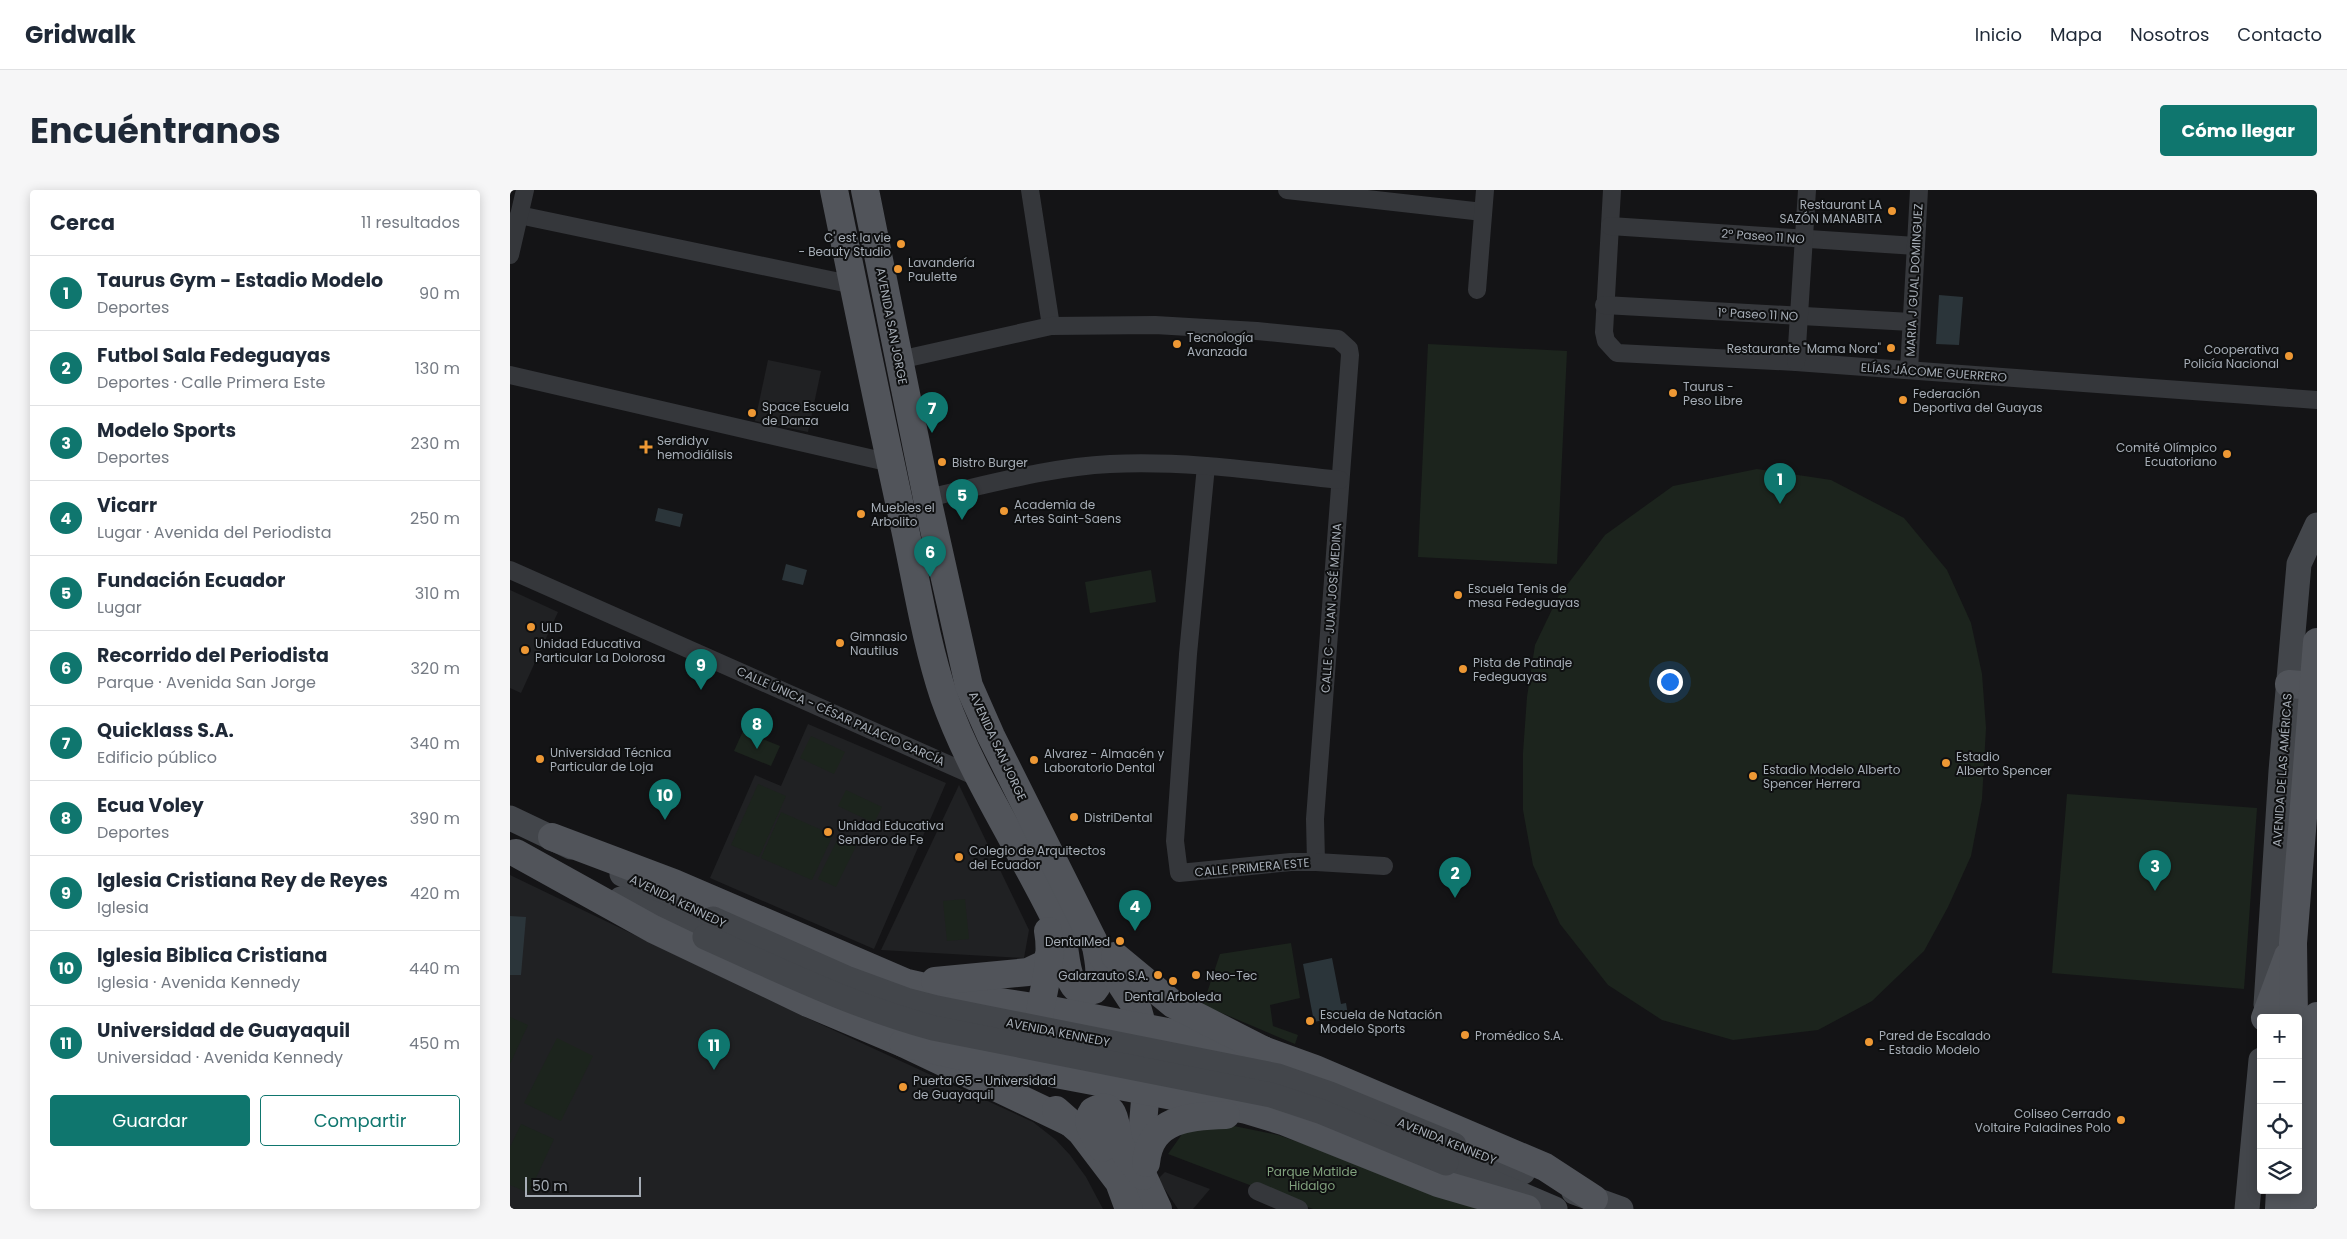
<!DOCTYPE html>
<html lang="es">
<head>
<meta charset="utf-8">
<style>
  body { margin:0; font-family:Poppins,sans-serif; background:#f6f6f7; color:#1f2937 }
  .controls { position:absolute; right:15px; bottom:15px; display:grid; overflow:hidden; border-radius:5px; box-shadow:0 2px 12px #0003 }
  .controls button { width:45px; height:45px; display:grid; place-items:center; padding:0; border:0; border-bottom:1px solid #e0e1e3; background:#fff; color:#1f2937; font:25px sans-serif }
  .scale { position:absolute; left:15px; bottom:12px; width:116px; box-sizing:border-box; padding-left:5px; border:2px solid #a6adb6; border-top:0; font-size:14px; line-height:18px; white-space:nowrap; color:#a6adb6; -webkit-text-stroke:4px #0f1011; paint-order:stroke }
  .you { position:absolute; left:1159px; top:491px; width:18px; height:18px; margin:-12px; border:4px solid #fff; border-radius:50%; background:#1a73e8; box-shadow:0 0 0 8px #1a73e833 }
  .badge { display:grid; place-items:center; width:32px; height:32px; border-radius:50%; background:#0f766e; color:#fff; font-size:16px; font-weight:700 }
  .pin { position:absolute; translate:-50% -41px; filter:drop-shadow(0 1px 2px #0008) }
  .pin::after { content:''; position:absolute; top:26px; width:18px; height:15px; background:inherit; clip-path:polygon(0 0,100% 0,50% 100%) }
  .list { margin:0; padding:0; list-style:none }
  h2 { display:flex; justify-content:space-between; align-items:center; height:65px; margin:0; padding:0 20px; font-size:21px }
  h2 small { font-size:16px; font-weight:400; color:#747a83 }
  .list li { display:grid; grid-template-columns:32px 1fr auto; gap:15px; align-items:center; box-sizing:border-box; height:75px; padding:0 20px; border-top:1px solid #e0e1e3 }
  .list b { display:block; font-size:19px; white-space:nowrap }
  .list p { margin:0; font-size:16px; white-space:nowrap; color:#747a83 }
  .list em { font-size:16px; font-style:normal; color:#747a83 }
  .actions { display:flex; gap:10px; padding:15px 20px }
  .actions a { flex:1; padding:11px 0; border:1px solid #0f766e; border-radius:5px; text-align:center; font-size:18px; color:#0f766e }
  .actions .main { background:#0f766e; color:#fff }
  .icon { flex:none; width:28px; height:28px; fill:none; stroke:currentColor; stroke-width:2; stroke-linecap:round; stroke-linejoin:round }
  .map { position:relative; flex:none; width:1807px; height:1019px; overflow:hidden; border-radius:5px }
  header { display:flex; align-items:center; gap:30px; box-sizing:border-box; height:70px; padding:0 25px; background:#fff; border-bottom:1px solid #e0e1e3 }
  header strong { font-size:24px }
  nav { display:flex; gap:28px; margin-inline-start:auto; font-size:18px }
  .intro { display:flex; align-items:center; justify-content:space-between; box-sizing:border-box; height:120px; padding:0 30px }
  h1 { margin:0; font-size:35px }
  .button { padding:12px 22px; border-radius:5px; background:#0f766e; color:#fff; font-size:18px; font-weight:700 }
  main { display:flex; gap:30px; padding:0 30px }
  aside { flex:1; background:#fff; border-radius:5px; box-shadow:0 2px 12px #0003 }
  .map>svg:first-child { display:block }
  .built { fill:#202123 }
  .green { fill:#1c241d }
  .water { fill:#2b353a }
  .lines { fill:none; stroke-linecap:round; stroke-linejoin:round }
  .minor { stroke:#35373b; stroke-width:18 }
  .secondary { stroke:#43464b; stroke-width:25 }
  .primary { stroke:#51545a; stroke-width:28 }
  .secondary-bridge { stroke:#43464b; stroke-width:25 }
  .poi-dot { fill:#ee9834; stroke:#0f1011; stroke-width:2 }
  .labels { text-anchor:middle; dominant-baseline:central; stroke-width:4; stroke-linejoin:round; paint-order:stroke }
  .poi-label { font-size:12px; fill:#a6adb6; stroke:#0f1011; text-anchor:start }
  .street-label { font-size:12px; fill:#a6adb6; stroke:#0f1011 }
  .park-label { font-size:12px; fill:#80a17d; stroke:#0f1011 }
</style>
</head>
<body>
<header>
<strong>Gridwalk</strong>
<nav><a>Inicio</a><a>Mapa</a><a>Nosotros</a><a>Contacto</a></nav>
</header>
<div class="intro"><h1>Encuéntranos</h1><a class="button">Cómo llegar</a></div>
<main>
<aside>
<h2>Cerca<small>11 resultados</small></h2>
<ul class="list">
<li><span class="badge">1</span><div><b>Taurus Gym - Estadio Modelo</b><p>Deportes</p></div><em>90 m</em></li>
<li><span class="badge">2</span><div><b>Futbol Sala Fedeguayas</b><p>Deportes · Calle Primera Este</p></div><em>130 m</em></li>
<li><span class="badge">3</span><div><b>Modelo Sports</b><p>Deportes</p></div><em>230 m</em></li>
<li><span class="badge">4</span><div><b>Vicarr</b><p>Lugar · Avenida del Periodista</p></div><em>250 m</em></li>
<li><span class="badge">5</span><div><b>Fundación Ecuador</b><p>Lugar</p></div><em>310 m</em></li>
<li><span class="badge">6</span><div><b>Recorrido del Periodista</b><p>Parque · Avenida San Jorge</p></div><em>320 m</em></li>
<li><span class="badge">7</span><div><b>Quicklass S.A.</b><p>Edificio público</p></div><em>340 m</em></li>
<li><span class="badge">8</span><div><b>Ecua Voley</b><p>Deportes</p></div><em>390 m</em></li>
<li><span class="badge">9</span><div><b>Iglesia Cristiana Rey de Reyes</b><p>Iglesia</p></div><em>420 m</em></li>
<li><span class="badge">10</span><div><b>Iglesia Biblica Cristiana</b><p>Iglesia · Avenida Kennedy</p></div><em>440 m</em></li>
<li><span class="badge">11</span><div><b>Universidad de Guayaquil</b><p>Universidad · Avenida Kennedy</p></div><em>450 m</em></li>
</ul>
<div class="actions"><a class="main">Guardar</a><a>Compartir</a></div>
</aside>
<div class="map">
<svg width="1807" height="1019" viewBox="0 0 1807 1019">
  <rect width="100%" height="100%" fill="#141416"/>
  <g class="built">
    <path d="M258,170L311,181L298,242L245,231Z"/>
    <path d="M0,400L48,422L11,503L0,498Z"/>
    <path d="M298,534L436,593L364,759L200,688L245,585L271,596Z"/>
    <path d="M449,595L519,740L514,768L371,760Z"/>
    <path d="M0,685L295,827L523,932L546,950L560,965L576,987L593,1019H0Z"/>
    <path d="M655,982L700,999L683,1019H668L648,989Z"/>
  </g>
  <g class="green">
    <path d="M918,154L1057,161L1047,374L908,367Z"/>
    <path d="M1247,279L1321,290L1394,328L1437,380L1461,433L1472,484L1476,538L1472,609L1461,666L1438,717L1414,761L1362,811L1308,840L1223,850L1152,830L1098,795L1050,734L1023,675L1013,620V563L1017,507L1025,455L1048,407L1095,345L1163,296Z"/>
    <path d="M641,380L646,412L580,423L575,392Z"/>
    <path d="M233,541L270,556L261,576L224,561Z"/>
    <path d="M301,546L335,562L324,584L290,568Z"/>
    <path d="M248,594L276,606L249,667L221,655Z"/>
    <path d="M336,600L372,617L364,633L328,616Z"/>
    <path d="M1557,604L1747,618L1734,799L1542,783Z"/>
    <path d="M271,622L323,645L302,690L251,668Z"/>
    <path d="M330,644L348,652L326,697L308,689Z"/>
    <path d="M455,709L459,749L437,751L433,711Z"/>
    <path d="M781,753L790,808L760,815L763,836L788,845L785,854L693,815L710,764Z"/>
    <path d="M0,827L18,835L0,874Z"/>
    <path d="M47,848L83,866L51,931L14,913Z"/>
    <path d="M11,934L44,949L19,1003L0,995V957Z"/>
    <path d="M719,935L768,945L980,1019H803L658,964L675,940Z"/>
  </g>
  <g class="water">
    <path d="M1429,105L1453,107L1449,155L1426,154Z"/>
    <path d="M148,318L173,324L170,337L145,331Z"/>
    <path d="M276,374L297,380L293,395L272,390Z"/>
    <path d="M0,726L16,727L11,785H0Z"/>
    <path d="M822,768L831,814L836,813L838,825L804,832L793,774Z"/>
  </g>
  <g class="lines">
    <g class="minor">
      <path d="M520,0L541,136"/>
      <path d="M777,0L973,22"/>
      <path d="M1102,0L1094,142L1096,151L1107,163L1286,172L1807,210"/>
      <path d="M9,25L344,95"/>
      <path d="M1100,36L1406,56"/>
      <path d="M0,65L15,0"/>
      <path d="M967,100L975,0"/>
      <path d="M1094,115L1401,132"/>
      <path d="M389,170L541,136L645,135L747,141L828,149L839,159L840,165L805,629L806,672"/>
      <path d="M1286,172L1297,0"/>
      <path d="M1399,180L1409,0"/>
      <path d="M0,185L381,273"/>
      <path d="M696,276L678,464L665,651L669,683L781,672H806L874,676"/>
      <path d="M417,308C477,295 539,277 600,274C677,270 754,282 830,290"/>
      <path d="M0,380L469,588"/>
      <path d="M747,1001L789,1019"/>
    </g>
    <g class="secondary">
      <path d="M0,628L61,657"/>
      <path d="M112,684L203,729"/>
      <path d="M111,709L195,747"/>
      <path d="M1756,815L1771,581L1789,374L1807,335"/>
      <path d="M944,955L1013,982"/>
      <path d="M936,973L1045,1019"/>
      <path d="M1064,1002L1111,1019"/>
      <path d="M1737,1019L1751,870"/>
    </g>
    <g class="primary">
      <path d="M324,0C347,113 370,226 395,339C407,395 416,453 434,507C463,589 513,661 550,739C558,758 552,812 584,800C594,789 588,770 586,756"/>
      <path d="M355,0L417,308L459,496L481,546L586,756L628,820L633,838L637,887L630,969L633,986L648,1019"/>
      <path d="M1779,494L1804,496"/>
      <path d="M42,647L164,693L397,793L463,808L530,818L753,860"/>
      <path d="M6,663L143,739L298,813L393,853L559,932"/>
      <path d="M605,766L663,814L753,860L805,879L1035,977L1084,1009"/>
      <path d="M425,791L518,782L535,774L541,762"/>
      <path d="M1755,828L1778,766"/>
      <path d="M1784,828L1783,753L1807,452"/>
      <path d="M528,836C531,804 544,773 538,741"/>
      <path d="M393,853L451,866L737,920L773,931L928,993L1017,1019"/>
      <path d="M546,920L571,942L609,992L619,1019"/>
      <path d="M592,958C586,945 573,935 583,921C609,907 604,941 610,954C615,966 626,976 633,986"/>
      <path d="M636,973C640,928 680,926 716,925"/>
      <path d="M1769,1019L1770,1000"/>
      <path d="M1794,1019L1807,826"/>
    </g>
    <g class="secondary-bridge">
      <path d="M203,729L336,788L396,810L427,818L768,886L820,904L944,955"/>
      <path d="M195,747C271,781 342,816 423,838L761,905L812,922L936,973"/>
    </g>
  </g>
  <g class="poi-dot">
    <circle cx="1382" cy="21" r="5"/>
    <circle cx="391" cy="54" r="5"/>
    <circle cx="388" cy="79" r="5"/>
    <circle cx="667" cy="154" r="5"/>
    <circle cx="1381" cy="158" r="5"/>
    <circle cx="1779" cy="166" r="5"/>
    <circle cx="1163" cy="203" r="5"/>
    <circle cx="1393" cy="210" r="5"/>
    <circle cx="242" cy="223" r="5"/>
    <path d="M133.5 249.5h5v5h5v5h-5v5h-5v-5h-5v-5h5z"/>
    <circle cx="1717" cy="264" r="5"/>
    <circle cx="432" cy="272" r="5"/>
    <circle cx="494" cy="321" r="5"/>
    <circle cx="351" cy="324" r="5"/>
    <circle cx="948" cy="405" r="5"/>
    <circle cx="21" cy="437" r="5"/>
    <circle cx="330" cy="453" r="5"/>
    <circle cx="15" cy="460" r="5"/>
    <circle cx="953" cy="479" r="5"/>
    <circle cx="30" cy="569" r="5"/>
    <circle cx="524" cy="570" r="5"/>
    <circle cx="1436" cy="573" r="5"/>
    <circle cx="1243" cy="586" r="5"/>
    <circle cx="564" cy="627" r="5"/>
    <circle cx="318" cy="642" r="5"/>
    <circle cx="449" cy="667" r="5"/>
    <circle cx="610" cy="751" r="5"/>
    <circle cx="648" cy="785" r="5"/>
    <circle cx="686" cy="785" r="5"/>
    <circle cx="663" cy="791" r="5"/>
    <circle cx="800" cy="831" r="5"/>
    <circle cx="955" cy="845" r="5"/>
    <circle cx="1359" cy="852" r="5"/>
    <circle cx="393" cy="897" r="5"/>
    <circle cx="1611" cy="930" r="5"/>
  </g>
  <g class="labels">
    <g class="poi-label">
      <text x="1372" y="14" text-anchor="end">Restaurant LA<tspan x="1372" dy="14">SAZÓN MANABITA</tspan></text>
      <text x="381" y="47" text-anchor="end">C' est la vie<tspan x="381" dy="14">- Beauty Studio</tspan></text>
      <text x="398" y="72">Lavandería<tspan x="398" dy="14">Paulette</tspan></text>
      <text x="677" y="147">Tecnología<tspan x="677" dy="14">Avanzada</tspan></text>
      <text x="1371" y="158" text-anchor="end">Restaurante "Mama Nora"</text>
      <text x="1769" y="159" text-anchor="end">Cooperativa<tspan x="1769" dy="14">Policía Nacional</tspan></text>
      <text x="1173" y="196">Taurus -<tspan x="1173" dy="14">Peso Libre</tspan></text>
      <text x="1403" y="203">Federación<tspan x="1403" dy="14">Deportiva del Guayas</tspan></text>
      <text x="252" y="216">Space Escuela<tspan x="252" dy="14">de Danza</tspan></text>
      <text x="147" y="250">Serdidyv<tspan x="147" dy="14">hemodiálisis</tspan></text>
      <text x="1707" y="257" text-anchor="end">Comité Olímpico<tspan x="1707" dy="14">Ecuatoriano</tspan></text>
      <text x="442" y="272">Bistro Burger</text>
      <text x="504" y="314">Academia de<tspan x="504" dy="14">Artes Saint-Saens</tspan></text>
      <text x="361" y="317">Muebles el<tspan x="361" dy="14">Arbolito</tspan></text>
      <text x="958" y="398">Escuela Tenis de<tspan x="958" dy="14">mesa Fedeguayas</tspan></text>
      <text x="31" y="437">ULD</text>
      <text x="340" y="446">Gimnasio<tspan x="340" dy="14">Nautilus</tspan></text>
      <text x="25" y="453">Unidad Educativa<tspan x="25" dy="14">Particular La Dolorosa</tspan></text>
      <text x="963" y="472">Pista de Patinaje<tspan x="963" dy="14">Fedeguayas</tspan></text>
      <text x="40" y="562">Universidad Técnica<tspan x="40" dy="14">Particular de Loja</tspan></text>
      <text x="534" y="563">Alvarez - Almacén y<tspan x="534" dy="14">Laboratorio Dental</tspan></text>
      <text x="1446" y="566">Estadio<tspan x="1446" dy="14">Alberto Spencer</tspan></text>
      <text x="1253" y="579">Estadio Modelo Alberto<tspan x="1253" dy="14">Spencer Herrera</tspan></text>
      <text x="574" y="627">DistriDental</text>
      <text x="328" y="635">Unidad Educativa<tspan x="328" dy="14">Sendero de Fe</tspan></text>
      <text x="459" y="660">Colegio de Arquitectos<tspan x="459" dy="14">del Ecuador</tspan></text>
      <text x="600" y="751" text-anchor="end">DentalMed</text>
      <text x="638" y="785" text-anchor="end">Galarzauto S.A.</text>
      <text x="696" y="785">Neo-Tec</text>
      <text x="663" y="806" text-anchor="middle">Dental Arboleda</text>
      <text x="810" y="824">Escuela de Natación<tspan x="810" dy="14">Modelo Sports</tspan></text>
      <text x="965" y="845">Promédico S.A.</text>
      <text x="1369" y="845">Pared de Escalado<tspan x="1369" dy="14">- Estadio Modelo</tspan></text>
      <text x="403" y="890">Puerta G5 - Universidad<tspan x="403" dy="14">de Guayaquil</tspan></text>
      <text x="1601" y="923" text-anchor="end">Coliseo Cerrado<tspan x="1601" dy="14">Voltaire Paladines Polo</tspan></text>
    </g>
    <g class="street-label">
      <text transform="translate(1253 46) rotate(4)">2º Paseo 11 NO</text>
      <text transform="translate(1404 90) rotate(-87)">MARIA J GUAL DOMINGUEZ</text>
      <text transform="translate(1248 124) rotate(3)">1º Paseo 11 NO</text>
      <text transform="translate(382 136) rotate(79)">AVENIDA SAN JORGE</text>
      <text transform="translate(1424 182) rotate(4)">ELÍAS JÁCOME GUERRERO</text>
      <text transform="translate(821 418) rotate(-86)">CALLE C - JUAN JOSÉ MEDINA</text>
      <text transform="translate(331 526) rotate(24)">CALLE ÚNICA - CÉSAR PALACIO GARCÍA</text>
      <text transform="translate(488 556) rotate(65)">AVENIDA SAN JORGE</text>
      <text transform="translate(1772 580) rotate(-86)">AVENIDA DE LAS AMÉRICAS</text>
      <text transform="translate(742 677) rotate(-5)">CALLE PRIMERA ESTE</text>
      <text transform="translate(168 711) rotate(26)">AVENIDA KENNEDY</text>
      <text transform="translate(548 842) rotate(11)">AVENIDA KENNEDY</text>
      <text transform="translate(937 951) rotate(22)">AVENIDA KENNEDY</text>
    </g>
    <g class="park-label">
      <text x="802" y="981">Parque Matilde<tspan x="802" dy="14">Hidalgo</tspan></text>
    </g>
  </g>
</svg>
<div class="controls">
<button>+</button>
<button>−</button>
<button><svg class="icon" aria-label="locate" viewBox="0 0 24 24"><circle cx="12" cy="12" r="6"/><path d="M12 2v4M12 18v4M2 12h4M18 12h4"/></svg></button>
<button><svg class="icon" aria-label="layers" viewBox="0 0 24 24"><path d="M12 4l9 5-9 5-9-5zM3 14l9 5 9-5"/></svg></button>
</div>
<div class="scale">50 m</div>
<div class="you"></div>
<div class="pin badge" style="left:1270px;top:314px">1</div>
<div class="pin badge" style="left:945px;top:708px">2</div>
<div class="pin badge" style="left:1645px;top:701px">3</div>
<div class="pin badge" style="left:625px;top:741px">4</div>
<div class="pin badge" style="left:452px;top:330px">5</div>
<div class="pin badge" style="left:420px;top:387px">6</div>
<div class="pin badge" style="left:422px;top:243px">7</div>
<div class="pin badge" style="left:247px;top:559px">8</div>
<div class="pin badge" style="left:191px;top:500px">9</div>
<div class="pin badge" style="left:155px;top:630px">10</div>
<div class="pin badge" style="left:204px;top:880px">11</div>
</div>
</main>
</body>
</html>
